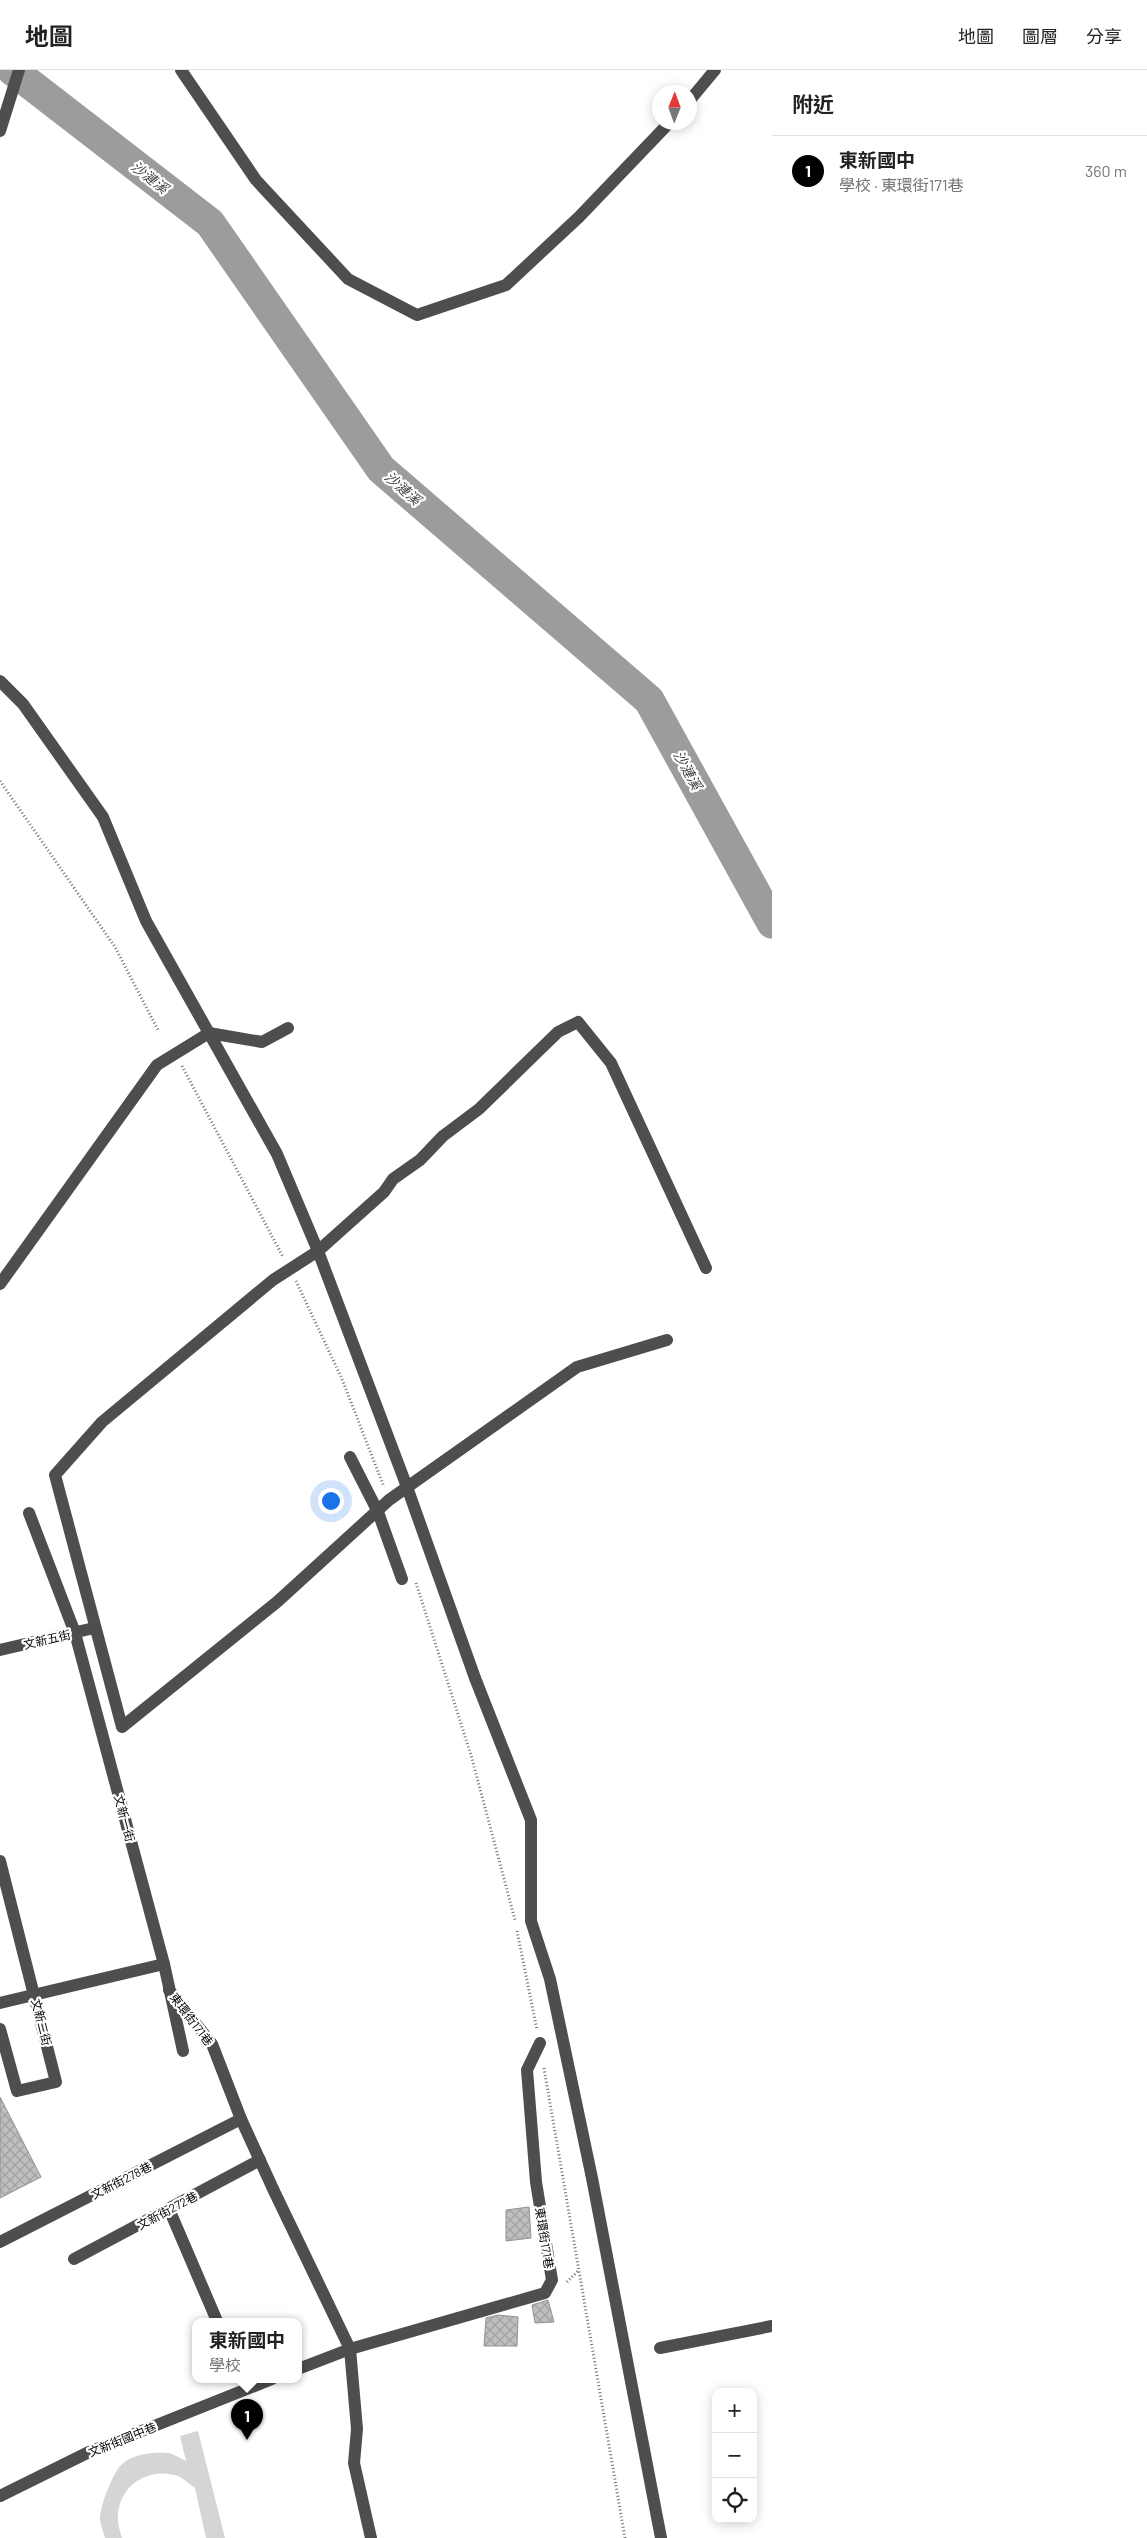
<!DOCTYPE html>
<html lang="zh-TW">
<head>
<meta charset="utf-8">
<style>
  body { margin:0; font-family:Barlow,"Noto Sans TC",sans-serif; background:#f6f6f6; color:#222 }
  .controls { position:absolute; right:15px; bottom:15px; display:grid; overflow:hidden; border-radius:10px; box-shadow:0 2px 12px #0003 }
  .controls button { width:45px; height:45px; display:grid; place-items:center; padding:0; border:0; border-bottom:1px solid #e0e0e0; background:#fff; color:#222; font:25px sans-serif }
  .compass { position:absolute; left:652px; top:15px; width:45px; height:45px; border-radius:50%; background:#fff; box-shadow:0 2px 12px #0003; rotate:1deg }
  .you { position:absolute; left:330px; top:1430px; width:18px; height:18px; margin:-12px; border:4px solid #fff; border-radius:50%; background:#1a73e8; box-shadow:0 0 0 8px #1a73e833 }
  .badge { display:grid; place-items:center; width:32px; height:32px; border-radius:50%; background:#000; color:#fff; font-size:16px; font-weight:700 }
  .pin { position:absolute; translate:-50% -41px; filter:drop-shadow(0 1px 2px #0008) }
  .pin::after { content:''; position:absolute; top:26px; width:18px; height:15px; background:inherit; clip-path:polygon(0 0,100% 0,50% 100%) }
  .popup { position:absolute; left:192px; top:2248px; width:110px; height:65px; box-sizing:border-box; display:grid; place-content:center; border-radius:10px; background:#fff; filter:drop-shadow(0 1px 4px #0005); font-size:16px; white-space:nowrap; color:#767676 }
  .popup b { font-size:19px; color:#222 }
  .popup::after { content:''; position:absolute; left:50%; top:100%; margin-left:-10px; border:10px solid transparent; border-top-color:#fff }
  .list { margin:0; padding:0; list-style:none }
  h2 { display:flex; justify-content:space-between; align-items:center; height:65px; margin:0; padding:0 20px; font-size:21px }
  h2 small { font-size:16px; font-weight:400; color:#767676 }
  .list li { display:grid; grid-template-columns:32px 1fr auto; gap:15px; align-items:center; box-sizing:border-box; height:70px; padding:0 20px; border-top:1px solid #e0e0e0 }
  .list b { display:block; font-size:19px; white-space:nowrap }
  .list p { margin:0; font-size:16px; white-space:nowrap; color:#767676 }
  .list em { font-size:16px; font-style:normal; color:#767676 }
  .icon { flex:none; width:28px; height:28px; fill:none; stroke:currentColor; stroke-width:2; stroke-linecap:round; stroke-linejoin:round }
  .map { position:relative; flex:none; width:772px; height:2468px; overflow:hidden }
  header { display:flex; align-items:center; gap:30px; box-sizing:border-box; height:70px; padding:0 25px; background:#fff; border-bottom:1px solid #e0e0e0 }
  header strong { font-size:24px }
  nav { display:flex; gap:28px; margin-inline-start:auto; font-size:18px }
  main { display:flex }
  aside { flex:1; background:#fff }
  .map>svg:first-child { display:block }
  .green { fill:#d5d5d5 }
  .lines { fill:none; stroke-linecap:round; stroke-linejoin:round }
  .river { stroke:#9c9c9c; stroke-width:31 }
  .building { fill:url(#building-cross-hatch); stroke:#929292 }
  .path { stroke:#707070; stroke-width:3; stroke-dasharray:1 2.5; stroke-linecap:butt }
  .minor { stroke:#4e4e4e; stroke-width:12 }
  .labels { text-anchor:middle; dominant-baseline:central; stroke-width:4.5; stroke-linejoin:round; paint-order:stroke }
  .street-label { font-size:12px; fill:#000; stroke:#fff }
  .water-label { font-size:14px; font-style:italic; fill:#3d3d3d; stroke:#fff }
</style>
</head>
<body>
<header>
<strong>地圖</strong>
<nav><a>地圖</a><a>圖層</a><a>分享</a></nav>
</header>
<main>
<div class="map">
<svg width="772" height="2468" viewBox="0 0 772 2468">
  <defs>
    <pattern id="building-cross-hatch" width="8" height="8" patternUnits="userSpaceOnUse" patternTransform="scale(1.25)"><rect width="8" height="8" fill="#bebebe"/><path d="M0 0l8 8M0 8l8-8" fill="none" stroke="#a2a2a2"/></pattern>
  </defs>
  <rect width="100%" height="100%" fill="#fff"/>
  <path class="green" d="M198,2361L225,2468H206L195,2418C189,2414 182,2407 175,2405C147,2398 120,2415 118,2445C117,2452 120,2461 122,2468H105C103,2462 101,2455 100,2449C100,2436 112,2405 121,2395C132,2384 154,2381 169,2383C174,2384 181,2389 186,2391L180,2366Z"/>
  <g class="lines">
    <path class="river" d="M12,0L210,153L381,399L649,630L772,853"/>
  </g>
  <g class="building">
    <path d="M0,2027L41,2107L0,2128Z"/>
    <path d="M529,2137L531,2168L506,2171V2140Z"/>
    <path d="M548,2230L554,2252L535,2253L532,2235Z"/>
    <path d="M498,2245L518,2247L517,2276H484L486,2248Z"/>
  </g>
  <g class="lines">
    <g class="path">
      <path d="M0,711L115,877L158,960"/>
      <path d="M182,996L283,1187"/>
      <path d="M296,1211L342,1309L384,1417"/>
      <path d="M416,1513L471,1685L515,1850"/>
      <path d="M517,1861L537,1960"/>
      <path d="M544,1998L625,2468"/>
      <path d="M567,2212L579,2200"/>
    </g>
    <g class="minor">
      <path d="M181,0L256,110L348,209L417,245L506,215L579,147L670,52"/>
      <path d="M690,30L715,0"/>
      <path d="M0,61L19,0"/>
      <path d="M0,611L23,634L103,747L146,851L277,1084L318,1181L407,1417L475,1608L531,1750V1851L550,1909L592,2108L661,2468"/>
      <path d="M0,1214L157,995L209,963L262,972L288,958"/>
      <path d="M667,1270L577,1297L389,1430L277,1532L122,1657L55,1405L102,1352L273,1210L318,1181L384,1122L393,1109L420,1090L443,1066L479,1039L558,962L578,952L611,993L706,1198"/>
      <path d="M350,1387L378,1442L402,1509"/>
      <path d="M0,1580L94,1558"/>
      <path d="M0,1791L56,2012L17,2021L0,1959"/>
      <path d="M164,1894L183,1981"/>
      <path d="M169,1920L212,1974L241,2049L274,2121L350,2279L357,2359L354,2393L371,2468"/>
      <path d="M0,1933L164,1894L75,1563L29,1443"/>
      <path d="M169,2139L217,2251"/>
      <path d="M0,2172L241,2049"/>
      <path d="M74,2189L260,2090"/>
      <path d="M660,2278L772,2256"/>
      <path d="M298,2299L350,2279L545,2223L552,2210L536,2112L527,2000L540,1973"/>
      <path d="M0,2426L89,2382L272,2309"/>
    </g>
  </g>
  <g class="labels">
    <g class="street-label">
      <text transform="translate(47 1569) rotate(-13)">文新五街</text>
      <text transform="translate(125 1748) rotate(75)">文新一街</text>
      <text transform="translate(192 1949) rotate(53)">東環街171巷</text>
      <text transform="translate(42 1952) rotate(76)">文新二街</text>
      <text transform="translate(121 2110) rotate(-27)">文新街278巷</text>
      <text transform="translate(167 2140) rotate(-28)">文新街272巷</text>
      <text transform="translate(545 2168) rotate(81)">東環街171巷</text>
      <text transform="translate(122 2369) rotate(-22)">文新街國中巷</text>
    </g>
    <g class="water-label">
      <text transform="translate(150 107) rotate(38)">沙漣溪</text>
      <text transform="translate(403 418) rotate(41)">沙漣溪</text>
      <text transform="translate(688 700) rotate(61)">沙漣溪</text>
    </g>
  </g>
</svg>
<div class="controls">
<button>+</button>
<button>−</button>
<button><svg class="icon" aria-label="locate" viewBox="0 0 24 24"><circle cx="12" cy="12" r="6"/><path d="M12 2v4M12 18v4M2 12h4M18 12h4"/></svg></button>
</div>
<svg class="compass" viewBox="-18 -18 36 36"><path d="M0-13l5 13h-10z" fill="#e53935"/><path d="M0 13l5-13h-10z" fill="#767676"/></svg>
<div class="you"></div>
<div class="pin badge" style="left:247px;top:2370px">1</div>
<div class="popup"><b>東新國中</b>學校</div>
</div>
<aside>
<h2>附近<small></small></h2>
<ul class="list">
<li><span class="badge">1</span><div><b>東新國中</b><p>學校 · 東環街171巷</p></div><em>360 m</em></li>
</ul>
</aside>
</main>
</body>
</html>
